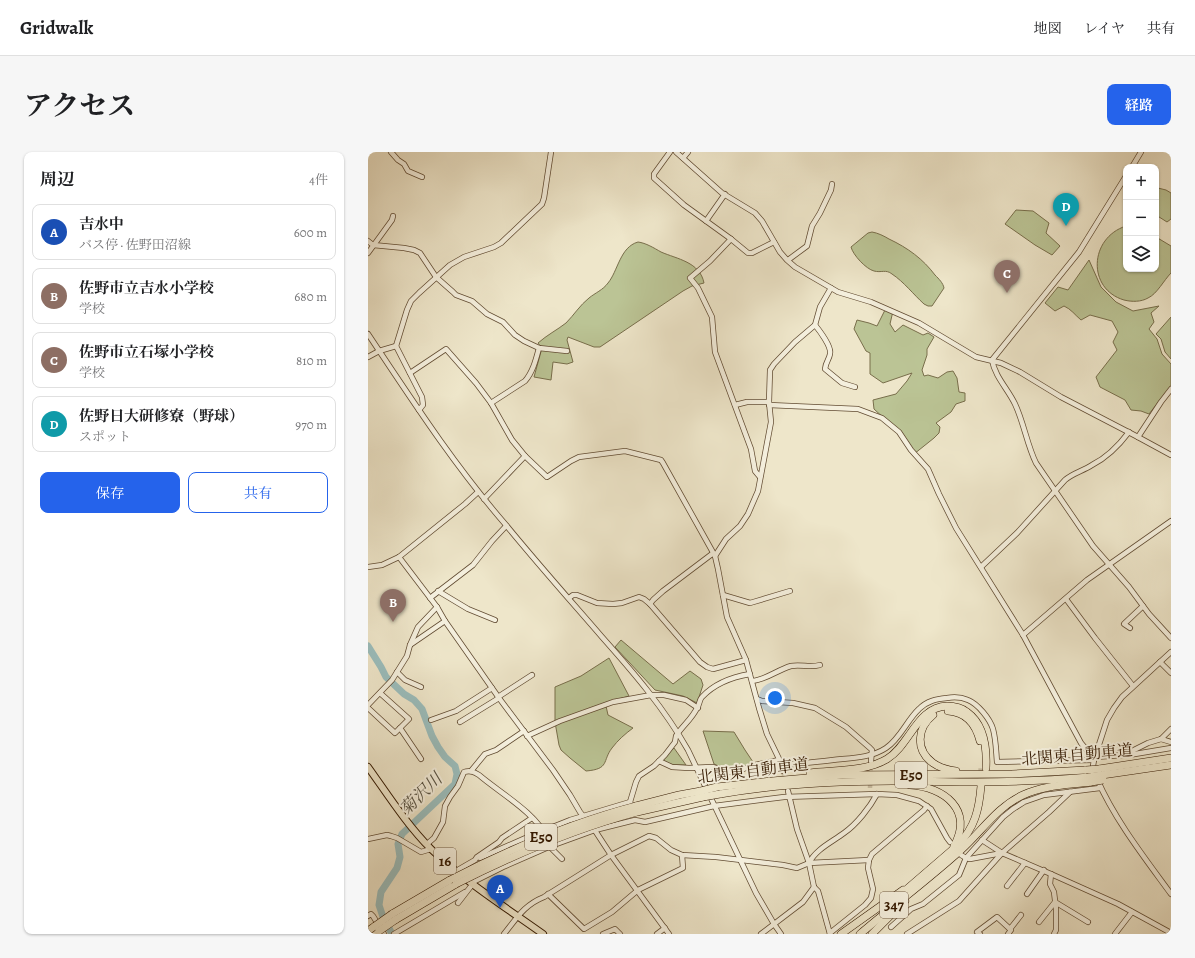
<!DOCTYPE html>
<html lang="ja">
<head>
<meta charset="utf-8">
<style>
  body { margin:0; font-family:Alegreya,"Noto Serif JP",serif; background:#f6f6f6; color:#202124 }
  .controls { position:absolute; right:12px; top:12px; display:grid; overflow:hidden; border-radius:8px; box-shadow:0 1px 3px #0004 }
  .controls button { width:36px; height:36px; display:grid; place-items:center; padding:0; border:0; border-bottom:1px solid #e0e0e0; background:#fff; color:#202124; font:20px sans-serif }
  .you { position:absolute; left:407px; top:546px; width:14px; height:14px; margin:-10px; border:3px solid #fff; border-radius:50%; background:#1a73e8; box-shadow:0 0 0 6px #1a73e833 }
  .badge { display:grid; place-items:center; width:26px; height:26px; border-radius:50%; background:#2563eb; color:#fff; font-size:13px; font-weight:700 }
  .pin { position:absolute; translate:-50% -33px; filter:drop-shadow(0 1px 2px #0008) }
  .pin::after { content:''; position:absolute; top:21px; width:14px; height:12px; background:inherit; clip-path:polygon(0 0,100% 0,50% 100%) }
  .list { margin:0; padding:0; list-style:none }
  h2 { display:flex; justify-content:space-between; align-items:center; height:52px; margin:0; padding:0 16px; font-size:17px }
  h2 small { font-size:13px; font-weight:400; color:#757577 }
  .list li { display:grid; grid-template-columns:26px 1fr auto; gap:12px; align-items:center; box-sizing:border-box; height:56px; margin:0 8px 8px; padding:0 8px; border:1px solid #e0e0e0; border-radius:8px }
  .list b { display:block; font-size:15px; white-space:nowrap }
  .list p { margin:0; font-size:13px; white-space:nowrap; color:#757577 }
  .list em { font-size:13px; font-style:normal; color:#757577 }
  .actions { display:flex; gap:8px; padding:12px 16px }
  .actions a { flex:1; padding:9px 0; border:1px solid #2563eb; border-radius:8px; text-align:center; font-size:14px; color:#2563eb }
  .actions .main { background:#2563eb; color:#fff }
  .icon { flex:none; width:22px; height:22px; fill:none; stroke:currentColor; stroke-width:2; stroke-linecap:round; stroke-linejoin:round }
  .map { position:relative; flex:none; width:803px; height:782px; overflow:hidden; border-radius:8px }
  header { display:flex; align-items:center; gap:24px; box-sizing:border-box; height:56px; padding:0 20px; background:#fff; border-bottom:1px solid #e0e0e0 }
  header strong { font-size:19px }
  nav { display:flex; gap:22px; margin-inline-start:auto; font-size:14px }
  .intro { display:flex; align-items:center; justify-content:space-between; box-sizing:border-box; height:96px; padding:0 24px }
  h1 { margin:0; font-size:28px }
  .button { padding:10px 18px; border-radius:8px; background:#2563eb; color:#fff; font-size:14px; font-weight:700 }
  main { display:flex; gap:24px; padding:0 24px }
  aside { flex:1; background:#fff; border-radius:8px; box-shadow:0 1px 3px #0004 }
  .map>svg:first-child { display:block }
  .green { fill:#bbc495; stroke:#786e4b }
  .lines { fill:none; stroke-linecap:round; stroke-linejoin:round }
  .river { stroke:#9bbebd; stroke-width:7 }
  .minor-tunnel { stroke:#c9bda2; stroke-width:4.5; stroke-dasharray:4.5 2; stroke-linecap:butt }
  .highway-tunnel { stroke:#c9bda2; stroke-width:7; stroke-dasharray:7 3.5; stroke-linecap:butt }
  .minor-casing { stroke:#624c33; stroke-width:6 }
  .major-casing { stroke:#341901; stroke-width:8 }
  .highway-casing { stroke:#341901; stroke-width:8 }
  .minor { stroke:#f4efdd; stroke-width:4.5 }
  .major { stroke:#eee6ca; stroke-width:6 }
  .highway { stroke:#eee6ca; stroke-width:7 }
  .highway-bridge-casing { stroke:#341901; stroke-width:8; stroke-linecap:butt }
  .highway-bridge { stroke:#eee6ca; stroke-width:7 }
  .labels { text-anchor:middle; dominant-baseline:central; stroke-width:4; stroke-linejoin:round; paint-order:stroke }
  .shield { fill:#f4efdd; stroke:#6e5943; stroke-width:1 }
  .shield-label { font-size:15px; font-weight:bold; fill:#341901 }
  .street-label { font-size:16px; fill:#341901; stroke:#f4efdd }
  .water-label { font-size:17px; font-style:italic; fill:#585343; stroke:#f4efdd }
</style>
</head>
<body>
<header>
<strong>Gridwalk</strong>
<nav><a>地図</a><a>レイヤ</a><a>共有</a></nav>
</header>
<div class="intro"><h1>アクセス</h1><a class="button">経路</a></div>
<main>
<aside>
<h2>周辺<small>4件</small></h2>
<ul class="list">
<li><span class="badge" style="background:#1a4fb4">A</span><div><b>吉水中</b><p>バス停 · 佐野田沼線</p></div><em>600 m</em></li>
<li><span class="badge" style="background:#8d6e63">B</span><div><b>佐野市立吉水小学校</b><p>学校</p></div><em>680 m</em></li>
<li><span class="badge" style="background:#8d6e63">C</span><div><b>佐野市立石塚小学校</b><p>学校</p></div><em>810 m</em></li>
<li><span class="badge" style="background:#0f9aa8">D</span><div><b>佐野日大研修寮（野球）</b><p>スポット</p></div><em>970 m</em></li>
</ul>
<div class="actions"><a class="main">保存</a><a>共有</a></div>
</aside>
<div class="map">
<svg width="803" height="782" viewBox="0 0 803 782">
  <rect width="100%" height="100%" fill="#eee6ca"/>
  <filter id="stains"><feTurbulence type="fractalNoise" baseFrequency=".005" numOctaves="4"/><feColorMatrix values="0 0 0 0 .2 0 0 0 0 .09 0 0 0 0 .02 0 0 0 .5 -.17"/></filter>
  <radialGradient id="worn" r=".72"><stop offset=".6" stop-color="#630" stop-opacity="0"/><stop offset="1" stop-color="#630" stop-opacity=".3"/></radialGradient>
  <g class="green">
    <path d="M790,36L798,38L803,41V67L799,70L788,63V40Z"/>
    <path d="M648,58L665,59L681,71L678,81L692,94L684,103L667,93L637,72Z"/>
    <path d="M758,74V117H788V85L803,94V121C796,128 789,142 780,146C773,150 764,150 756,148C719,137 721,86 758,74Z"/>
    <path d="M504,80C510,81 516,84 521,87C540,96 555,107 567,123C571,127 575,131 576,136L564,154H560L556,152C545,142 536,130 524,122C518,117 513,121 506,119C498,117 485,103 483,95L500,81Z"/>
    <path d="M270,90C278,91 286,96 293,100C309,107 332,110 336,131L324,134L315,139L232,195H226L200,185L199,188L205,210L199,212L185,210L183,228L166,225L174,196L170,191C179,183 189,178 198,171C206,163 212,153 221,146C227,141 235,138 240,131C250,119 252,95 270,90Z"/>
    <path d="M721,108L733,135L748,150L765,159L791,154L783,161L786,170L781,177L789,187L794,202L803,212V234L781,262L773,259L763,258L757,248L732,235L728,225L749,198L745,190L750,180L744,169L722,163L713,168C707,163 703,157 696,154L687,159L677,151L690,135L700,138Z"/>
    <path d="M518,156L525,159L522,172L527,180L535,173L555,183L560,181L566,185L559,197V203L554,218L556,224L560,223L570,226L579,220L585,219L589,226L591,240L597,241V249L588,252L583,260L568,271L572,275L571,281L566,286L546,302L531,280L506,257L505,248L528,242L539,229L544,221L515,231L502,222V201L498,199L486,177L489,168L501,171L509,174Z"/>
    <path d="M803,165V207L797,200L793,187L788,182Z"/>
    <path d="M253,488L305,532L322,519L333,527L335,533L329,551L315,544L287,538L247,495Z"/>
    <path d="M241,506L261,544L241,550L238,554L240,563L265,576C257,582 250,588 244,596C234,609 242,617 218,619L202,606L193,598L191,593L187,570V535L213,524Z"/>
    <path d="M335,579L366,580L377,598L387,613V616L386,617L359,618L346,612Z"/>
    <path d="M306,596L318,613H305L293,608Z"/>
  </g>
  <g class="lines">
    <path class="river" d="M0,494L13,515L18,525L36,542L46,548L54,557L64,584L70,595L77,605L87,614L89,622L87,632L34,682L30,692L32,705L29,716L13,740L11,753L15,765L24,782"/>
    <g class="minor-tunnel">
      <path d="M415,619L420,639"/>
      <path d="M502,636L503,613"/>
    </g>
    <path class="highway-tunnel" d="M613,634L614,615"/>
    <g class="minor-casing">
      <g id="minor">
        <path d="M23,0L30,8L36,12L40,19L54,25"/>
        <path d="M302,0L286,22V26L316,53L363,87L380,101H384L406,90"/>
        <path d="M308,0L354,41L387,61L394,69L412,100L419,108L427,115L470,140L503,150L551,171L608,205L633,211L652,220L693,245L768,284L803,303"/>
        <path d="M315,6L320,0"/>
        <path d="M764,15L773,0"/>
        <path d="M758,24L711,100L624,208C627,225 640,237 647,252C656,271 659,293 668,311L725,394L761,435L781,462L803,486"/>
        <path d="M338,69L357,42"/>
        <path d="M363,87L342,109L322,126L330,136L344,165L347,200L383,297L387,319L392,325"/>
        <path d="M0,89L5,93L36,96L46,98L52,101L68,125L85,140L88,143L104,149L119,162L135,170L147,183L156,189L171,196L199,199"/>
        <path d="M0,101L24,68L25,64"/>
        <path d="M420,108L439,94L444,74L452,61L463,38L464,32"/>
        <path d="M447,173C451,178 464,195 462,202C461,208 458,209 457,217L474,231L487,235"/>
        <path d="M0,182C44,248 86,313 138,373C169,411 202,448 234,485C266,521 296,556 320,598L388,741L406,772L413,782"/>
        <path d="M0,205L11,199L28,194"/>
        <path d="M42,221L78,197L108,231L123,251L144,288L157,304L179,325L203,309L211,305L257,299L293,308L295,311L347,404L350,417L359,465L378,508L391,556L399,582L414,613L415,619"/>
        <path d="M123,251L157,229C165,220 168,207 171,196"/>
        <path d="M367,253L379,250H401"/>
        <path d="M401,253L490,257L514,266L531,280L543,298L560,317L571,342L588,376L655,483L713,591L723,603L727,605L756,603L780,591L793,587L803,577"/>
        <path d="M51,258L55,253L54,245L28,194L39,158L43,149L51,141L82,113L96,105L126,95L133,91L174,52L176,46L183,0"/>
        <path d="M770,285L793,250L803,237"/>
        <path d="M116,347L157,304"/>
        <path d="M347,404L358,387L372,374L380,362L390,339L403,270L401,250L402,218L406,212L427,190L447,173L452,155L463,136"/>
        <path d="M31,405L69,455L77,469L131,546L185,618L202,643L212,660L220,670"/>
        <path d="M0,415L14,413L31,405L97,352L110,340"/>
        <path d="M613,415L649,381L697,328C705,321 715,319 724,313C738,306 752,292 761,280"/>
        <path d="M70,439L100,457L127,468"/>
        <path d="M355,443L382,451L422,439"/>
        <path d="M62,446L105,413L124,389L138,374"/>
        <path d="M201,446L205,443H209L229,451L245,452L254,451L271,445L276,447L282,452L332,510L339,515L345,517L378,508"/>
        <path d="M698,447L727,486L765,534"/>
        <path d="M282,452L285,448L295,439L344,402H346"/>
        <path d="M762,476L756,472L775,454"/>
        <path d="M655,483L719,428L803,369"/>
        <path d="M42,493L77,469"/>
        <path d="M792,510L803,521"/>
        <path d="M29,520L37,528L53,535"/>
        <path d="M384,529C398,528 409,518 423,514C433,512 442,516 452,513"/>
        <path d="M130,545L164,523"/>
        <path d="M389,547L394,549L425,551L447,556L478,575L502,596L504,598L503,609"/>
        <path d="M0,553L24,528L39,504L42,493L50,475L69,455"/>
        <path d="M0,556L27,581L41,567L12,541"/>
        <path d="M63,568L88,559L124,536"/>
        <path d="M92,570L131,546"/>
        <path d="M32,576L53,607"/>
        <path d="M159,584L192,569L245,550L283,543H296L318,548L330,556"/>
        <path d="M793,587L803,590"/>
        <path d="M761,603L803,596"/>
        <path d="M291,609L304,615L321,616L344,615L352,617L358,620H366L387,613L411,608"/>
        <path d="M414,613C431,612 448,610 465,608C483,606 503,606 518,596C532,587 539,568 551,557C559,549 568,547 579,546C585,545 593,545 600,548C610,552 622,567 625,577C628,588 628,599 629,610L726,608"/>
        <path d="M103,619L117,602L128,598L156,579"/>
        <path d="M726,620L725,614L726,608L739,568L746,556L754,545L803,500"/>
        <path d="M729,627C747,668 776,705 803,742"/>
        <path d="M420,639L429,677L441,711L446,735L450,739L452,746L462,782"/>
        <path d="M264,657L262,650L268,630L271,624L286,614L297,603L307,590L308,584L310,581C316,573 325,565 329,556C332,552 331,548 334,545C347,531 364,525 382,522"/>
        <path d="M226,677L243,703L301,782"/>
        <path d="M0,687L19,683L23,684L29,686L53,700L63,697"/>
        <path d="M614,688L634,701L683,722L750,752L803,781"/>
        <path d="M59,692L66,686L75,670L77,654L82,645L90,634L96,620C102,618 106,620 111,623C132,641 168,661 179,686"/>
        <path d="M181,693L183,696L194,707"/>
        <path d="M593,703L598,706L602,707L634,701"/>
        <path d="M112,706L162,684L202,668L262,650"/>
        <path d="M441,711C448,697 464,690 476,681C489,672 502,655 509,642"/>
        <path d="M88,719L107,708L109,705L131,690L134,686L164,666"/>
        <path d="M683,722L682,732L686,740L688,757V778L686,782"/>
        <path d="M639,734L657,711"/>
        <path d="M180,742L216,777L244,760L270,738L315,716L314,703"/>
        <path d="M659,742L676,718"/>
        <path d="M90,751L107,729L135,715L183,694L227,678L267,668L277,670L346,654L416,645L509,642L529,643L551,649L563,657L579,686L582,690"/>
        <path d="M0,764L3,762L5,764L16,782"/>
        <path d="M671,770L687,750L720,770"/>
        <path d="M523,775L543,757L555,752L591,723L598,706L635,665L645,657L656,650L676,643L732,636"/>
        <path d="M642,777L653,763"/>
        <path d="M462,781L497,753L503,746L505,737L500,716L501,708L504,702L556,658L559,654"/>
        <path d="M26,782L97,740"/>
        <path d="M136,782C149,766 156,753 176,745L243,703L281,684L288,686L303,698L314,703L348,705L415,713L429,716L441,711L501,708"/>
        <path d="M235,782L247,777L252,782"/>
        <path d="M289,782L297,776"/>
        <path d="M393,782L435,750L446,735"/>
        <path d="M539,782L591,749L634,701L681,660L702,640"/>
        <path d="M612,782L609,780L629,765L643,778L640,782"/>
        <path d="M747,782L764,760"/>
      </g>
    </g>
    <g class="major-casing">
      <path id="major" d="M0,615C20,643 39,673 63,697C96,729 137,755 175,782"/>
    </g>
    <g class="highway-casing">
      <g id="highway">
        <path d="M580,559C598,560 608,573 612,589"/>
        <path d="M565,563C549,576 547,598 565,611C572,616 580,618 588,619"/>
        <path d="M731,617L803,606"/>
        <path d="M442,621C467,618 497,620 519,607C542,593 549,555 579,554C587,554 594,556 599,560C617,573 619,596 618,616"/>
        <path d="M734,623L803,613"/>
        <path d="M542,633C576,635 606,658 586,694"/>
        <path d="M349,635L404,629L474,623L644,622L718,618"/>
        <path d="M352,642C409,632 466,629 524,629C552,629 581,630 609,630C647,630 684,628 721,625"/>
        <path d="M268,654L311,643L333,639"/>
        <path d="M269,660L335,645"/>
        <path d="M532,743L590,693C607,675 611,658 613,634"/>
        <path d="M24,762L82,728"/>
        <path d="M27,768L88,732"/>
        <path d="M0,779L7,774"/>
        <path d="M473,782L535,738"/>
        <path d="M492,782C526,753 561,727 593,698C614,679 629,655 655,643C676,633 701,633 723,630"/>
        <path d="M504,782L537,749"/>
      </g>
    </g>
    <use href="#minor" class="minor"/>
    <use href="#major" class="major"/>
    <use href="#highway" class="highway"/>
    <g class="highway-bridge-casing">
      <g id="highway-bridge">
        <path d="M718,618L731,617"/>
        <path d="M721,625L734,623"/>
        <path d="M723,630L735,628"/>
        <path d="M333,639L349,635"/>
        <path d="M335,645L352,642"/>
        <path d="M82,728C142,697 203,671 268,654"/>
        <path d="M88,732C147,702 206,677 269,660"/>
        <path d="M7,774L24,762"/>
        <path d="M11,779L27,768"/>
      </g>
    </g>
    <use href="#highway-bridge" class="highway-bridge"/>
  </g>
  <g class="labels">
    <g class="shield">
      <rect x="527" y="610" width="32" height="26" rx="3"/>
      <rect x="157" y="672" width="32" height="26" rx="3"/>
      <rect x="66" y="696" width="22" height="26" rx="3"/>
      <rect x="512" y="740" width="28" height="26" rx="3"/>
    </g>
    <g class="shield-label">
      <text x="543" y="623">E50</text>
      <text x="173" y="685">E50</text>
      <text x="77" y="709">16</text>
      <text x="526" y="753">347</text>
    </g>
    <g class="street-label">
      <text transform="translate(709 603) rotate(-5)">北関東自動車道</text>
      <text transform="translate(385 619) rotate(-7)">北関東自動車道</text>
    </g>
    <g class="water-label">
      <text transform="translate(53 642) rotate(-45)">菊沢川</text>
    </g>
  </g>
  <rect width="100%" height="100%" filter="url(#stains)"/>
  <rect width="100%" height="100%" fill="url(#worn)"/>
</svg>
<div class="controls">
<button>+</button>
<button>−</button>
<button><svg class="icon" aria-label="layers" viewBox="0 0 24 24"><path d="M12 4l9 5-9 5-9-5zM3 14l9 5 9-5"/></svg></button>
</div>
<div class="you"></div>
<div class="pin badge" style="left:132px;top:756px;background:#1a4fb4">A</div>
<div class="pin badge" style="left:25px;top:470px;background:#8d6e63">B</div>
<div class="pin badge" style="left:639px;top:141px;background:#8d6e63">C</div>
<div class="pin badge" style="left:698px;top:74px;background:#0f9aa8">D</div>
</div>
</main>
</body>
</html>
